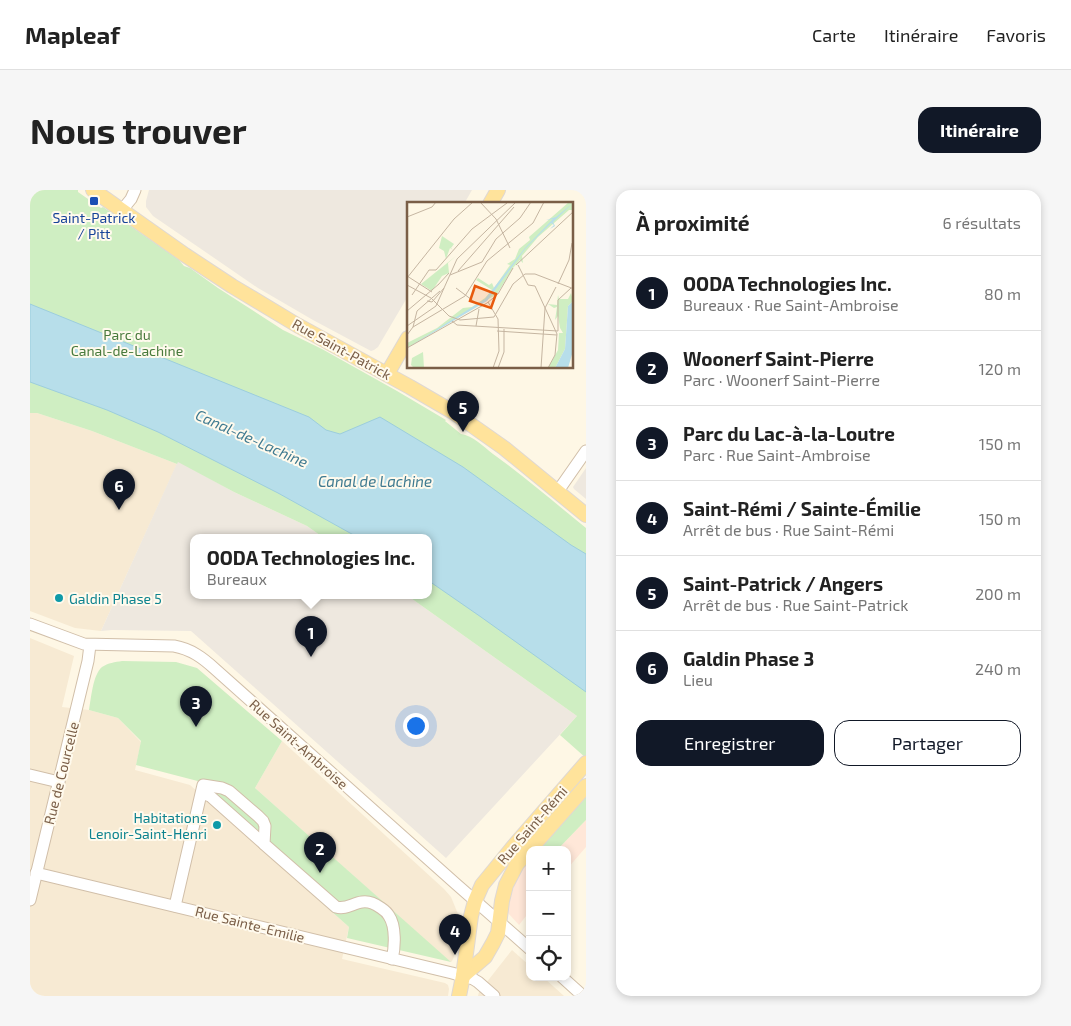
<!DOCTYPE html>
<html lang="fr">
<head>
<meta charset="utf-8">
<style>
  body { margin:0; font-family:"Exo 2",sans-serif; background:#f6f6f6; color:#222 }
  .controls { position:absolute; right:15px; bottom:15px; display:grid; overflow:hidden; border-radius:10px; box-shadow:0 2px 8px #0003 }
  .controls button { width:45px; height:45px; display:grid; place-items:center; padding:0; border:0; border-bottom:1px solid #e0e0e0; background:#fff; color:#222; font:25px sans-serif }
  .you { position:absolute; left:385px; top:535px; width:18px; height:18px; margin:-12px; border:4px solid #fff; border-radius:50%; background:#1a73e8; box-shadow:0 0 0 8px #1a73e833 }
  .badge { display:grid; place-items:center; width:32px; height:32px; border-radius:50%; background:#111827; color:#fff; font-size:16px; font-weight:700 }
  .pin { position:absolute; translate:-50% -41px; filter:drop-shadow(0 1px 2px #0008) }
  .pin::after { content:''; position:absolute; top:26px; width:18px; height:15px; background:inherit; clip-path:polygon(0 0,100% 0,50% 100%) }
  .popup { position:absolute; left:160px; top:344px; width:242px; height:65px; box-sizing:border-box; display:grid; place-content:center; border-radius:10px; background:#fff; filter:drop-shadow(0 1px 4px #0005); font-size:16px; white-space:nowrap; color:#767676 }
  .popup b { font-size:19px; color:#222 }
  .popup::after { content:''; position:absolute; left:50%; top:100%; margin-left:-10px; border:10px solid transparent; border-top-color:#fff }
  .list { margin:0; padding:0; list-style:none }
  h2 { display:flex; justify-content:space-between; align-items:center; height:65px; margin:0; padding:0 20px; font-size:21px }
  h2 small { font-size:16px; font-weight:400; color:#767676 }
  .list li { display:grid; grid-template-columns:32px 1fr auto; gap:15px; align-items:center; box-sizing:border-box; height:75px; padding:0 20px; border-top:1px solid #e0e0e0 }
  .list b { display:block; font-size:19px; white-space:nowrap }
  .list p { margin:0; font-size:16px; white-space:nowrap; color:#767676 }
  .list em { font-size:16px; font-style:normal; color:#767676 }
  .actions { display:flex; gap:10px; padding:15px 20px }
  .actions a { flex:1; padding:11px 0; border:1px solid #111827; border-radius:15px; text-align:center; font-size:18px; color:#111827 }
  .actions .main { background:#111827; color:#fff }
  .icon { flex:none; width:28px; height:28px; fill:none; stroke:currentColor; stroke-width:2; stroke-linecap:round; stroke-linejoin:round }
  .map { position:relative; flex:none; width:556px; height:806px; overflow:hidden; border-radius:15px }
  header { display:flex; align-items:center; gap:30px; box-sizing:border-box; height:70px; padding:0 25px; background:#fff; border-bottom:1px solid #e0e0e0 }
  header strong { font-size:24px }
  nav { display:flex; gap:28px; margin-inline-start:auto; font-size:18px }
  .intro { display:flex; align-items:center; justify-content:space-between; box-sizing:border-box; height:120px; padding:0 30px }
  h1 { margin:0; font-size:35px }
  .button { padding:12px 22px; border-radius:15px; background:#111827; color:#fff; font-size:18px; font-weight:700 }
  main { display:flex; gap:30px; padding:0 30px }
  aside { flex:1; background:#fff; border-radius:15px; box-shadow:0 2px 8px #0003 }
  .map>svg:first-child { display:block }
  .residential { fill:#f7ead3 }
  .commercial { fill:#ffe7d8 }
  .industrial { fill:#eee8df }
  .green { fill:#cfeec2 }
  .water { fill:#b7deea; stroke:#9ccddd }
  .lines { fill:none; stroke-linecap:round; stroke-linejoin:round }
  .minor-casing { stroke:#d1bfa9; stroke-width:13 }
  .major-casing { stroke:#dfd8d3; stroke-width:16 }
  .minor { stroke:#fff; stroke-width:11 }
  .major { stroke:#ffe39b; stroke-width:14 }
  .transit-dot { fill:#1a4fb4; stroke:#fffaed; stroke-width:2 }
  .culture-dot { fill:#0f9aa8; stroke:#fffaed; stroke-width:2 }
  .labels { text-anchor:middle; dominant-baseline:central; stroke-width:4; stroke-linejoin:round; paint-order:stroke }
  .transit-label { font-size:14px; fill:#164399; stroke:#fffaed }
  .park-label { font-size:14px; fill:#487a3c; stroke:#fffaed }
  .street-label { font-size:14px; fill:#7a5e47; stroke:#fffaed }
  .culture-label { font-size:14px; fill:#0d838f; stroke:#fffaed; text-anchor:start }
  .water-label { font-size:15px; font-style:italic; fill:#3f7a90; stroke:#fffaed }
  .inset-road { fill:none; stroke:#c5b5a1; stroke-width:1 }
  .view { fill:#e8590c; fill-opacity:0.15; stroke:#e8590c; stroke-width:2.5 }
  .inset-edge { fill:none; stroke:#7a5e47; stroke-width:2.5 }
</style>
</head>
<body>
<header>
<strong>Mapleaf</strong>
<nav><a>Carte</a><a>Itinéraire</a><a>Favoris</a></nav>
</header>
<div class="intro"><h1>Nous trouver</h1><a class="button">Itinéraire</a></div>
<main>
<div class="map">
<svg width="556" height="806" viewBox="0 0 556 806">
  <rect width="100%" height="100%" fill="#fef7e5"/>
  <g class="residential">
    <path d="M0,223H7L62,241L147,274L71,441L45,438L0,421Z"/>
    <path d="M0,448L44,466L32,517L59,520L88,528L111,552L105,580L160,595L319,737L312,769L415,793L418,795L419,799L418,806H0Z"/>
    <path d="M252,551L414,699L421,707L428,724V730L424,767L422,771L421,772L417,769L225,598Z"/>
    <path d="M482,760L500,776V787H513L534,806H448L449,802Z"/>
  </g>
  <g class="commercial">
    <path d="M556,630V657L537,679V660H527Z"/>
    <path d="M500,669V721L489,735L478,723L479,714L485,693L490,682Z"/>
  </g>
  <g class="industrial">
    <path d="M119,0H442L434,14H378V106L348,157L344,160L341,161L283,130L228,98L123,26L116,17V11Z"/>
    <path d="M148,271L204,302L277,336L294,348H164V406H378L547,526L416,668L161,441L82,440L71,441Z"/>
    <path d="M556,278V309L544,299L543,297Z"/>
  </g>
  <g class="green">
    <path d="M0,0H48V2L71,18L73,17L148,69L154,76L160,78L188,98L253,140L292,159L367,201L416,230L415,231L431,244C443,246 453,256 463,264C495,287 525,313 556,338V568L530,545L547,526L378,406H398V348H294L277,336L204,302L148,272L147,274L62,241L7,223H0Z"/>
    <path d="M92,471L146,472L167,478L252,551L225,598L421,772L317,748L319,737L179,612L183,595L106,575L111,551L88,528L59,520C61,509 63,484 72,477C78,473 85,472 92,471Z"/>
    <path d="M556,606V630L527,660H507Z"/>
  </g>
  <path class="water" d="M0,114L279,227L296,240L310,244L350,227L433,277L541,355L556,364V502L451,427L399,391L398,348H329L248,303L128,242L77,220L0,192Z"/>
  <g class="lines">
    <g class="minor-casing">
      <g id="minor">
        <path d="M92,20L101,9L105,0"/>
        <path d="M528,301L556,261"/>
        <path d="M0,434L54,454L144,456C161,459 173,468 185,479L426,694L500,759"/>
        <path d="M0,585L29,592"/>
        <path d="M172,603L180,606L234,654"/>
        <path d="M6,683L422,783L443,789L448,792L464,806"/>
        <path d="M0,710L58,471L60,455"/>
        <path d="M145,716L173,595L192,598L199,601L228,626L233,631L235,636L234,654L306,717C316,720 323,713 332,712C340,711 345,714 351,718C354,720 357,722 359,726C366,736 365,758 362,769"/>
        <path d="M532,787L553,806"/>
      </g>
    </g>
    <g class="major-casing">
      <g id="major">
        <path d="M63,0L155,65L202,96L267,135L380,197L423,222L474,258L556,325"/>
        <path d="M460,14L468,0"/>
        <path d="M357,184L378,148"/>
        <path d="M433,786L455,767L463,753L468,743L472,711L476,695L487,674L556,596"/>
        <path d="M429,806L433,786L441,726L445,711L452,695L483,657L556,573"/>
      </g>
    </g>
    <use href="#minor" class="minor"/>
    <use href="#major" class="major"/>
  </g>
  <rect class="transit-dot" x="59" y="6" width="10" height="10" rx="2.5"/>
  <g class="culture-dot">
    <circle cx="29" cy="408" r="5"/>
    <circle cx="187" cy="635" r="5"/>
  </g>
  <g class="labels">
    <g class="transit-label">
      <text x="64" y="27">Saint-Patrick<tspan x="64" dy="16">/ Pitt</tspan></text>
    </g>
    <g class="park-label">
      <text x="97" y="144">Parc du<tspan x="97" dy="16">Canal-de-Lachine</tspan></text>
    </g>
    <g class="street-label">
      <text transform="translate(312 159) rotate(29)">Rue Saint-Patrick</text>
      <text transform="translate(269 554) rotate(42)">Rue Saint-Ambroise</text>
      <text transform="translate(31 583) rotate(-76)">Rue de Courcelle</text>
      <text transform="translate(502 635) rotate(-49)">Rue Saint-Rémi</text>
      <text transform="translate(220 734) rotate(14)">Rue Sainte-Emilie</text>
    </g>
    <g class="culture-label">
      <text x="39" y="408">Galdin Phase 5</text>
      <text x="177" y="627" text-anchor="end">Habitations<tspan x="177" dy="16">Lenoir-Saint-Henri</tspan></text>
    </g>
    <g class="water-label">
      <text transform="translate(222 248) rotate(24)">Canal-de-Lachine</text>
      <text x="345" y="291">Canal de Lachine</text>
    </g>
  </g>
  <g transform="translate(377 12)">
    <rect width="166" height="166" fill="#fef7e5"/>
    <path d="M162,0H166V8H162L131,35L115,54L116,61L113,58L106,66L90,92L0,146V141L30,126L56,106L65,105L78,96L85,88L69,78L71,76L82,83L85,81L87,86L103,63L100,62L108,57L112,47L123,38L122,35ZM35,34L47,42L44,46L46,48L43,46L39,57L37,49L32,46ZM49,54L41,61L42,71L35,74L25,89L14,82ZM164,91L166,99L161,104L158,147L148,166H141L151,148L152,131H156L153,126L157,125L153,126L151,114L148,118L150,105L147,106L141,102L150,103L151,93L152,97H161ZM16,150L17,166H7L4,163L5,156Z" fill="#cfeec2"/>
    <path d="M166,1L146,20L148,24L143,27L147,23L144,21L118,47L80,99L0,146L78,97L118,46L146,17L139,18L149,15ZM166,99V149L161,166H148L158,147L161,104Z" fill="#b7deea"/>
    <path class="inset-road" d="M73,0L89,17L103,46M0,15L25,5L29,0M65,27L100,1M109,63L167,9M111,63L121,83L128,84L150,132L148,153L141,166M22,68H29L65,27M51,69L107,5M43,73L75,60L89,37L113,16L124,0M0,74L25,90M0,76L47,17L66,0M151,82L162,58L165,41M0,83L24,96L42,114L53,118L87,115L106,82L118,72H128L167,87M31,83L42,71M49,86L69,101M5,93L22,68M20,99L25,100L37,86M81,100L91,117L92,149L86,166M0,109L32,82M45,119L50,123L151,129V98L164,86M0,124L29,104L50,57L109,0M69,124L72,107M6,125L58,94L80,59L126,21L137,0M90,129L150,133M0,133L6,125L10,109L33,89M0,146L80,101L91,92L106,66M91,166L97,150V127M134,166L138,106L149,85"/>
    <path class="view" d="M68,84L89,92L84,106L63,99Z"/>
    <rect width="166" height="166" class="inset-edge"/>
  </g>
</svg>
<div class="controls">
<button>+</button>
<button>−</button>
<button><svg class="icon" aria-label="locate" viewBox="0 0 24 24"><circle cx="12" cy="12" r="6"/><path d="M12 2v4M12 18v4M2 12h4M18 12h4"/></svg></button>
</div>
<div class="you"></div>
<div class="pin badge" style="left:281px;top:467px">1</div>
<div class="popup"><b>OODA Technologies Inc.</b>Bureaux</div>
<div class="pin badge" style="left:290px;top:683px">2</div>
<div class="pin badge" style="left:166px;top:537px">3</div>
<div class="pin badge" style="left:425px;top:765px">4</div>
<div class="pin badge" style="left:433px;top:242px">5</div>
<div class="pin badge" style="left:89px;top:320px">6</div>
</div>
<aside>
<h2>À proximité<small>6 résultats</small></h2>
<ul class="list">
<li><span class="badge">1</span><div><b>OODA Technologies Inc.</b><p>Bureaux · Rue Saint-Ambroise</p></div><em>80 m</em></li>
<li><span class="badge">2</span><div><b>Woonerf Saint-Pierre</b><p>Parc · Woonerf Saint-Pierre</p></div><em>120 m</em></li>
<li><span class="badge">3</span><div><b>Parc du Lac-à-la-Loutre</b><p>Parc · Rue Saint-Ambroise</p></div><em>150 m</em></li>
<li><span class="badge">4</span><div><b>Saint-Rémi / Sainte-Émilie</b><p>Arrêt de bus · Rue Saint-Rémi</p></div><em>150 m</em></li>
<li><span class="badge">5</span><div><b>Saint-Patrick / Angers</b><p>Arrêt de bus · Rue Saint-Patrick</p></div><em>200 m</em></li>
<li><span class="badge">6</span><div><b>Galdin Phase 3</b><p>Lieu</p></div><em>240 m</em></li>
</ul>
<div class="actions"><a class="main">Enregistrer</a><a>Partager</a></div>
</aside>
</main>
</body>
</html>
